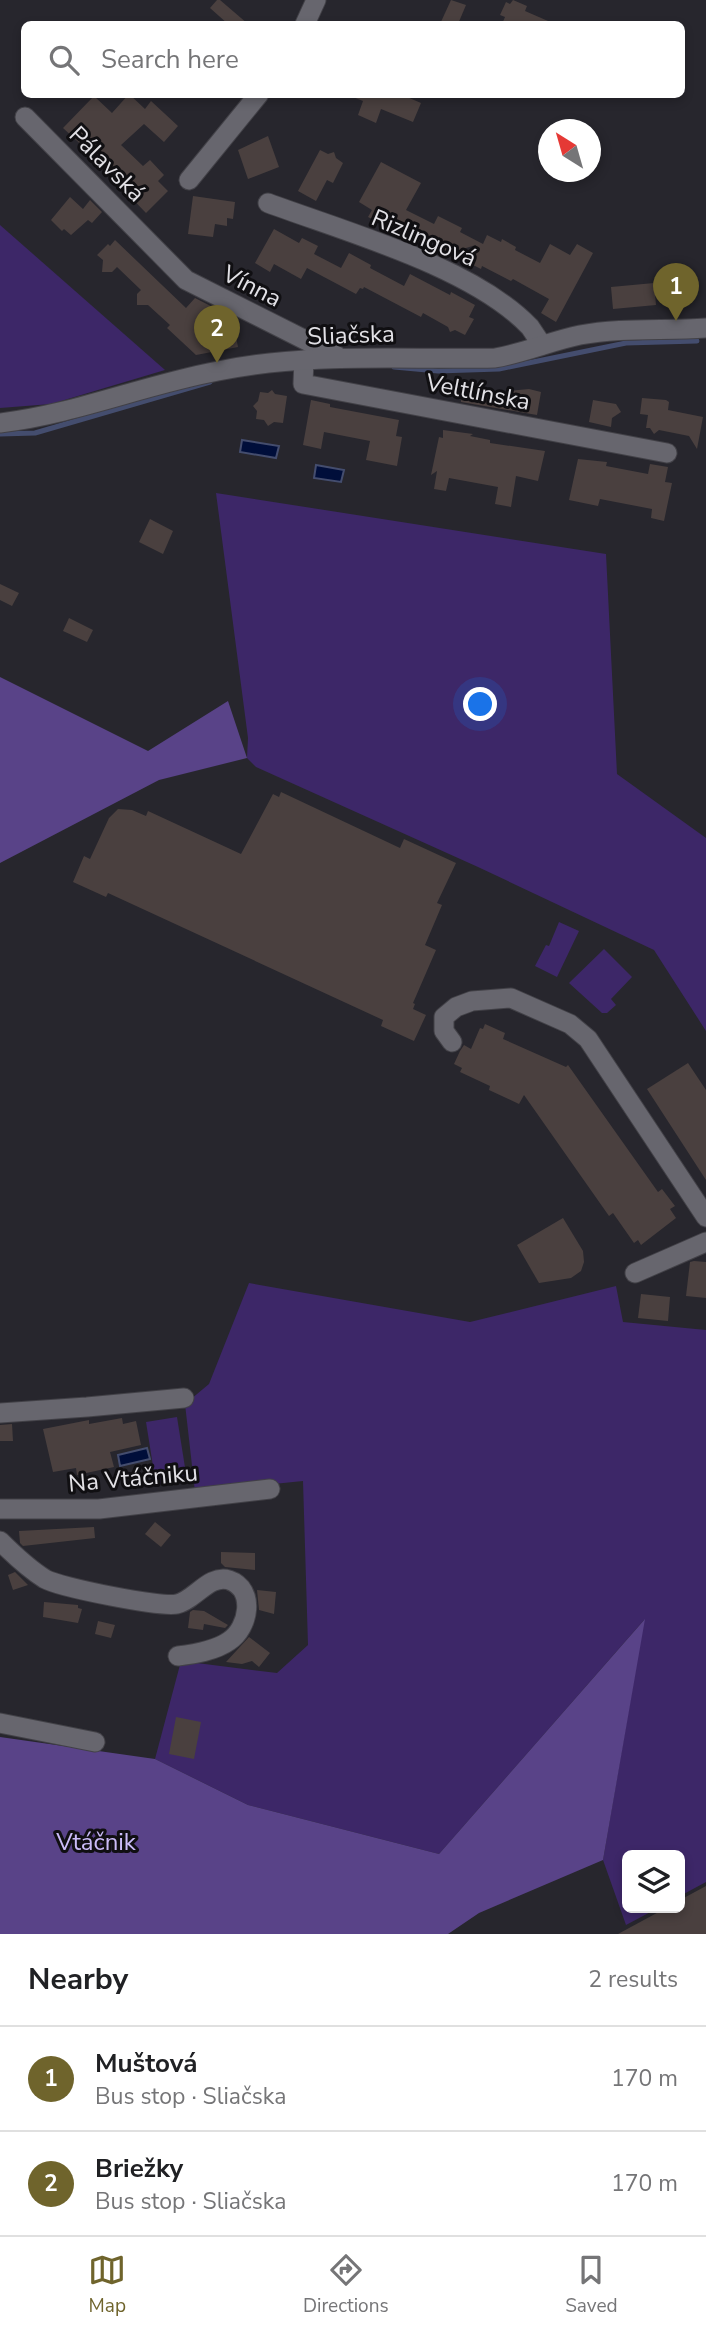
<!DOCTYPE html>
<html lang="en">
<head>
<meta charset="utf-8">
<style>
  body { margin:0; font-family:"Nunito Sans",sans-serif; background:#f2f2f2; color:#202124 }
  .controls { position:absolute; right:21px; bottom:21px; display:grid; overflow:hidden; border-radius:10px; box-shadow:0 4px 10px #0003 }
  .controls button { width:63px; height:63px; display:grid; place-items:center; padding:0; border:0; border-bottom:2px solid #e0e0e0; background:#fff; color:#202124; font:35px sans-serif }
  .compass { position:absolute; left:538px; top:119px; width:63px; height:63px; border-radius:50%; background:#fff; box-shadow:0 4px 10px #0003; rotate:323deg }
  .you { position:absolute; left:481px; top:705px; width:24px; height:24px; margin:-18px; border:5px solid #fff; border-radius:50%; background:#1a73e8; box-shadow:0 0 0 10px #1a73e833 }
  .badge { display:grid; place-items:center; width:46px; height:46px; border-radius:50%; background:#6f642c; color:#fff; font-size:23px; font-weight:700 }
  .pin { position:absolute; translate:-50% -58px; filter:drop-shadow(0 2px 4px #0008) }
  .pin::after { content:''; position:absolute; top:37px; width:24px; height:21px; background:inherit; clip-path:polygon(0 0,100% 0,50% 100%) }
  .list { margin:0; padding:0; list-style:none }
  h2 { display:flex; justify-content:space-between; align-items:center; height:91px; margin:0; padding:0 28px; font-size:30px }
  h2 small { font-size:23px; font-weight:400; color:#757577 }
  .list li { display:grid; grid-template-columns:46px 1fr auto; gap:21px; align-items:center; box-sizing:border-box; height:105px; padding:0 28px; border-top:2px solid #e0e0e0 }
  .list b { display:block; font-size:26px; white-space:nowrap }
  .list p { margin:0; font-size:23px; white-space:nowrap; color:#757577 }
  .list em { font-size:23px; font-style:normal; color:#757577 }
  .icon { flex:none; width:38px; height:38px; fill:none; stroke:currentColor; stroke-width:2; stroke-linecap:round; stroke-linejoin:round }
  .map { position:relative; flex:none; width:706px; height:1934px; overflow:hidden }
  .search { position:absolute; background:#fff; box-shadow:0 4px 10px #0003; left:21px; right:21px; top:21px; height:77px; display:flex; align-items:center; gap:18px; box-sizing:border-box; padding:0 24px; border-radius:10px; color:#757577; font-size:26px }
  .sheet { height:301px; background:#fff }
  nav { display:flex; justify-content:space-around; align-items:center; box-sizing:border-box; height:98px; border-top:2px solid #e0e0e0; background:#fff; font-size:19px; color:#757577 }
  nav a { display:grid; justify-items:center; gap:4px }
  nav .on { color:#6f642c }
  .map>svg:first-child { display:block }
  .green { fill:#3d2768 }
  .forest { fill:#594388 }
  .water { fill:#000e3a; stroke:#444d6e; stroke-width:2 }
  .lines { fill:none; stroke-linecap:round; stroke-linejoin:round }
  .stream { stroke:#444d6e; stroke-width:5 }
  .building { fill:#4a403f }
  .street-casing { stroke:#424147; stroke-width:21 }
  .street { stroke:#67666e; stroke-width:19 }
  .labels { text-anchor:middle; dominant-baseline:central; stroke-width:6; stroke-linejoin:round; paint-order:stroke }
  .street-label { font-size:24px; fill:#e2e1e6; stroke:#100f12 }
  .park-label { font-size:24px; fill:#cbbcf8; stroke:#100f12 }
</style>
</head>
<body>
<div class="map">
<svg width="706" height="1934" viewBox="0 0 706 1934">
  <rect width="100%" height="100%" fill="#27262d"/>
  <g class="green">
    <path d="M0,225L165,370L51,404L0,408Z"/>
    <path d="M216,493L606,554L617,774L706,838V1031L654,950L478,867L256,767L247,758L248,738Z"/>
    <path d="M559,922L579,931L557,977L535,966L546,945L549,946Z"/>
    <path d="M604,949L632,977L611,999L616,1005L607,1013H602L569,983Z"/>
    <path d="M249,1283L470,1322L616,1286L623,1322L706,1330V1882L680,1896V1855H627V1908H658L626,1925L603,1860L644,1620L439,1854L248,1805L155,1759L181,1661L277,1673L308,1645L303,1481L195,1492L185,1404L209,1384Z"/>
    <path d="M177,1417L187,1480L156,1485L146,1422Z"/>
  </g>
  <g class="forest">
    <path d="M0,677L148,751L228,701L247,758L159,780L0,863Z"/>
    <path d="M645,1619L603,1860L479,1913L448,1934H0V1737L155,1759L248,1805L439,1854Z"/>
  </g>
  <g class="water">
    <path d="M242,440L279,446L276,458L240,452Z"/>
    <path d="M316,465L344,470L341,482L314,478Z"/>
    <path d="M147,1448L150,1459L120,1466L118,1455Z"/>
  </g>
  <g class="lines">
    <g class="stream">
      <path d="M394,367L438,371L499,369L626,343L697,341"/>
      <path d="M0,434L35,433L210,382"/>
    </g>
  </g>
  <g class="building">
    <path d="M217,0H220L248,24H228L210,8Z"/>
    <path d="M451,0L466,5L458,24H440Z"/>
    <path d="M513,0L527,6L525,11L555,24H502L505,17L500,15L506,2L510,4Z"/>
    <path d="M129,94L145,109L151,101L178,126L164,142L144,124L121,145L143,166L150,160L164,175L158,181L168,191L146,213L121,187L124,184L63,128L94,96L112,113Z"/>
    <path d="M400,94L421,103L413,122L381,109L376,123L358,115L363,101L348,95Z"/>
    <path d="M268,136L279,167L248,179L238,150Z"/>
    <path d="M320,150L328,154L334,152L336,158L343,163L333,183L327,180L316,201L298,191Z"/>
    <path d="M381,162L421,183L406,210L434,224L438,216L462,228L460,232L483,244L487,235L501,242L502,239L516,247L515,250L540,263L550,244L570,255L577,244L593,253L556,322L541,313L549,299L513,279L511,281L482,266L481,269L467,262L476,245L446,254L444,248L427,239L424,245L410,237L413,231L390,219L386,226L368,217L372,210L359,202Z"/>
    <path d="M193,196L235,202L233,219L227,218V226L215,224L213,237L188,234Z"/>
    <path d="M70,197L83,209L90,200L102,212L92,223L88,220L71,235L64,229L62,231L51,220Z"/>
    <path d="M274,229L299,243L302,238L318,246L314,254L341,268L349,253L371,265L370,268L404,286L410,274L450,295L451,292L475,305L469,317L474,319L465,335L455,330L450,332L448,327L423,313L421,317L364,287L363,289L360,288L356,294L307,268L301,279L274,264L270,272L255,263Z"/>
    <path d="M115,240L186,308L195,298L232,317L238,347L196,355L167,328L170,325L148,305H137V294L141,290L117,267L112,272H102L103,260L97,255L108,244L110,246Z"/>
    <path d="M654,283L656,305L613,309L611,287Z"/>
    <path d="M529,389L541,392L537,415L461,402V398L472,397L473,394Z"/>
    <path d="M272,390L275,394L287,396L283,423L274,422L268,426L264,420L256,419L257,411L253,406L258,401L260,392L268,393Z"/>
    <path d="M642,398L666,400L669,402L668,410L703,417L697,449L689,436L659,430L654,434L650,428H646L648,415L640,414Z"/>
    <path d="M311,400L330,404V407L399,420L396,436L402,437L397,466L366,460L370,441L324,432L321,449L303,445Z"/>
    <path d="M593,400L616,404L621,412L612,418L611,427L589,422Z"/>
    <path d="M443,430L473,434L470,436L490,440V443L545,451L538,481L516,476L511,507L495,504L498,487L449,478L446,491L434,489L437,471L431,475L439,437L443,438Z"/>
    <path d="M578,459L607,462L606,466L648,474L650,464L668,467L665,482L672,483L664,521L651,518L652,509L600,499L598,506L569,500Z"/>
    <path d="M150,519L173,531L163,554L139,542Z"/>
    <path d="M0,584L19,593L12,606L0,600Z"/>
    <path d="M69,618L93,630L87,642L63,631Z"/>
    <path d="M281,792L400,848L404,839L456,863L437,903L442,905L425,945L436,950L413,1003L415,1004L413,1009L426,1015L414,1041L381,1026L383,1020L108,893L106,897L73,882L84,856L90,859L109,818L118,809L132,810L146,816L148,811L241,854L273,794L279,797Z"/>
    <path d="M485,1024L505,1033L503,1039L566,1067L568,1065L658,1192L662,1189L675,1206L670,1209L676,1218L641,1245L638,1240L634,1243L613,1213L609,1216L524,1095L519,1104L489,1090L490,1086L460,1072L462,1068L454,1064L460,1051L464,1045L471,1049L480,1028L483,1029Z"/>
    <path d="M688,1063L706,1090V1180L647,1089Z"/>
    <path d="M563,1218L583,1251L584,1262L581,1271L571,1278L539,1283L517,1245Z"/>
    <path d="M694,1261L706,1262V1298L686,1296L690,1262Z"/>
    <path d="M641,1294L670,1297L668,1321L638,1318Z"/>
    <path d="M122,1418L123,1424L136,1421L141,1445L110,1452L114,1467L77,1475L76,1468L53,1472L43,1429L89,1420V1424Z"/>
    <path d="M12,1424L13,1441H0V1425Z"/>
    <path d="M155,1522L171,1535L161,1547L145,1534Z"/>
    <path d="M94,1527L95,1538L23,1546L20,1543L19,1531Z"/>
    <path d="M221,1552L255,1553V1570L225,1567L221,1563Z"/>
    <path d="M15,1572L28,1585L13,1590L8,1575Z"/>
    <path d="M257,1590L276,1592L274,1614L259,1610Z"/>
    <path d="M44,1602L78,1605V1608L82,1609L78,1623L43,1617Z"/>
    <path d="M193,1610L204,1611L228,1625L225,1628L204,1624L203,1630L188,1628L190,1612Z"/>
    <path d="M98,1621L115,1625L111,1638L95,1634Z"/>
    <path d="M249,1637L270,1653L259,1667L252,1661L242,1664L226,1662Z"/>
    <path d="M176,1717L201,1722L194,1759L169,1754Z"/>
    <path d="M706,1886V1934H618L666,1908H680V1900Z"/>
  </g>
  <g class="lines">
    <g class="street-casing">
      <g id="street">
        <path d="M305,24L316,0"/>
        <path d="M25,117L186,280L337,356"/>
        <path d="M189,180L259,94"/>
        <path d="M268,203C346,232 473,267 530,327C534,333 538,339 542,345"/>
        <path d="M304,360L303,384L667,453"/>
        <path d="M0,423C75,414 144,385 218,371C309,352 402,360 495,358C524,353 551,341 580,335C621,327 665,331 706,328"/>
        <path d="M452,1042L444,1031V1017L456,1007L472,1001L511,998L570,1024L588,1039L706,1217"/>
        <path d="M635,1273L706,1242"/>
        <path d="M0,1413L87,1407L184,1398"/>
        <path d="M0,1509H99L270,1489"/>
        <path d="M0,1541C13,1554 29,1569 45,1579C59,1587 162,1608 177,1604C195,1600 209,1574 229,1580C256,1589 249,1628 229,1641C215,1651 194,1654 178,1656"/>
        <path d="M0,1723L95,1742"/>
      </g>
    </g>
    <use href="#street" class="street"/>
  </g>
  <g class="labels">
    <g class="street-label">
      <text transform="translate(107 164) rotate(45)">Pálavská</text>
      <text transform="translate(424 238) rotate(23)">Rizlingová</text>
      <text transform="translate(252 286) rotate(27)">Vínna</text>
      <text transform="translate(351 335) rotate(-2)">Sliačska</text>
      <text transform="translate(478 392) rotate(11)">Veltlínska</text>
      <text transform="translate(133 1478) rotate(-5)">Na Vtáčniku</text>
    </g>
    <g class="park-label">
      <text x="96" y="1842">Vtáčnik</text>
    </g>
  </g>
</svg>
<div class="controls">
<button><svg class="icon" aria-label="layers" viewBox="0 0 24 24"><path d="M12 4l9 5-9 5-9-5zM3 14l9 5 9-5"/></svg></button>
</div>
<svg class="compass" viewBox="-18 -18 36 36"><path d="M0-13l5 13h-10z" fill="#e53935"/><path d="M0 13l5-13h-10z" fill="#757577"/></svg>
<div class="you"></div>
<div class="pin badge" style="left:676px;top:321px">1</div>
<div class="pin badge" style="left:217px;top:363px">2</div>
<div class="search"><svg class="icon" aria-label="search" viewBox="0 0 24 24"><circle cx="10" cy="10" r="6"/><path d="M15 15l6 6"/></svg>Search here</div>
</div>
<section class="sheet">
<h2>Nearby<small>2 results</small></h2>
<ul class="list">
<li><span class="badge">1</span><div><b>Muštová</b><p>Bus stop · Sliačska</p></div><em>170 m</em></li>
<li><span class="badge">2</span><div><b>Briežky</b><p>Bus stop · Sliačska</p></div><em>170 m</em></li>
</ul>
</section>
<nav>
<a class="on"><svg class="icon" aria-label="map" viewBox="0 0 24 24"><path d="M3 6l6-2 6 2 6-2v14l-6 2-6-2-6 2zM9 4v14M15 6v14"/></svg>Map</a>
<a><svg class="icon" aria-label="directions" viewBox="0 0 24 24"><path d="M12 3l9 9-9 9-9-9zM9 14v-3h6M13 9l2 2-2 2"/></svg>Directions</a>
<a><svg class="icon" aria-label="saved" viewBox="0 0 24 24"><path d="M7 4h10v16l-5-4-5 4z"/></svg>Saved</a>
</nav>
</body>
</html>
